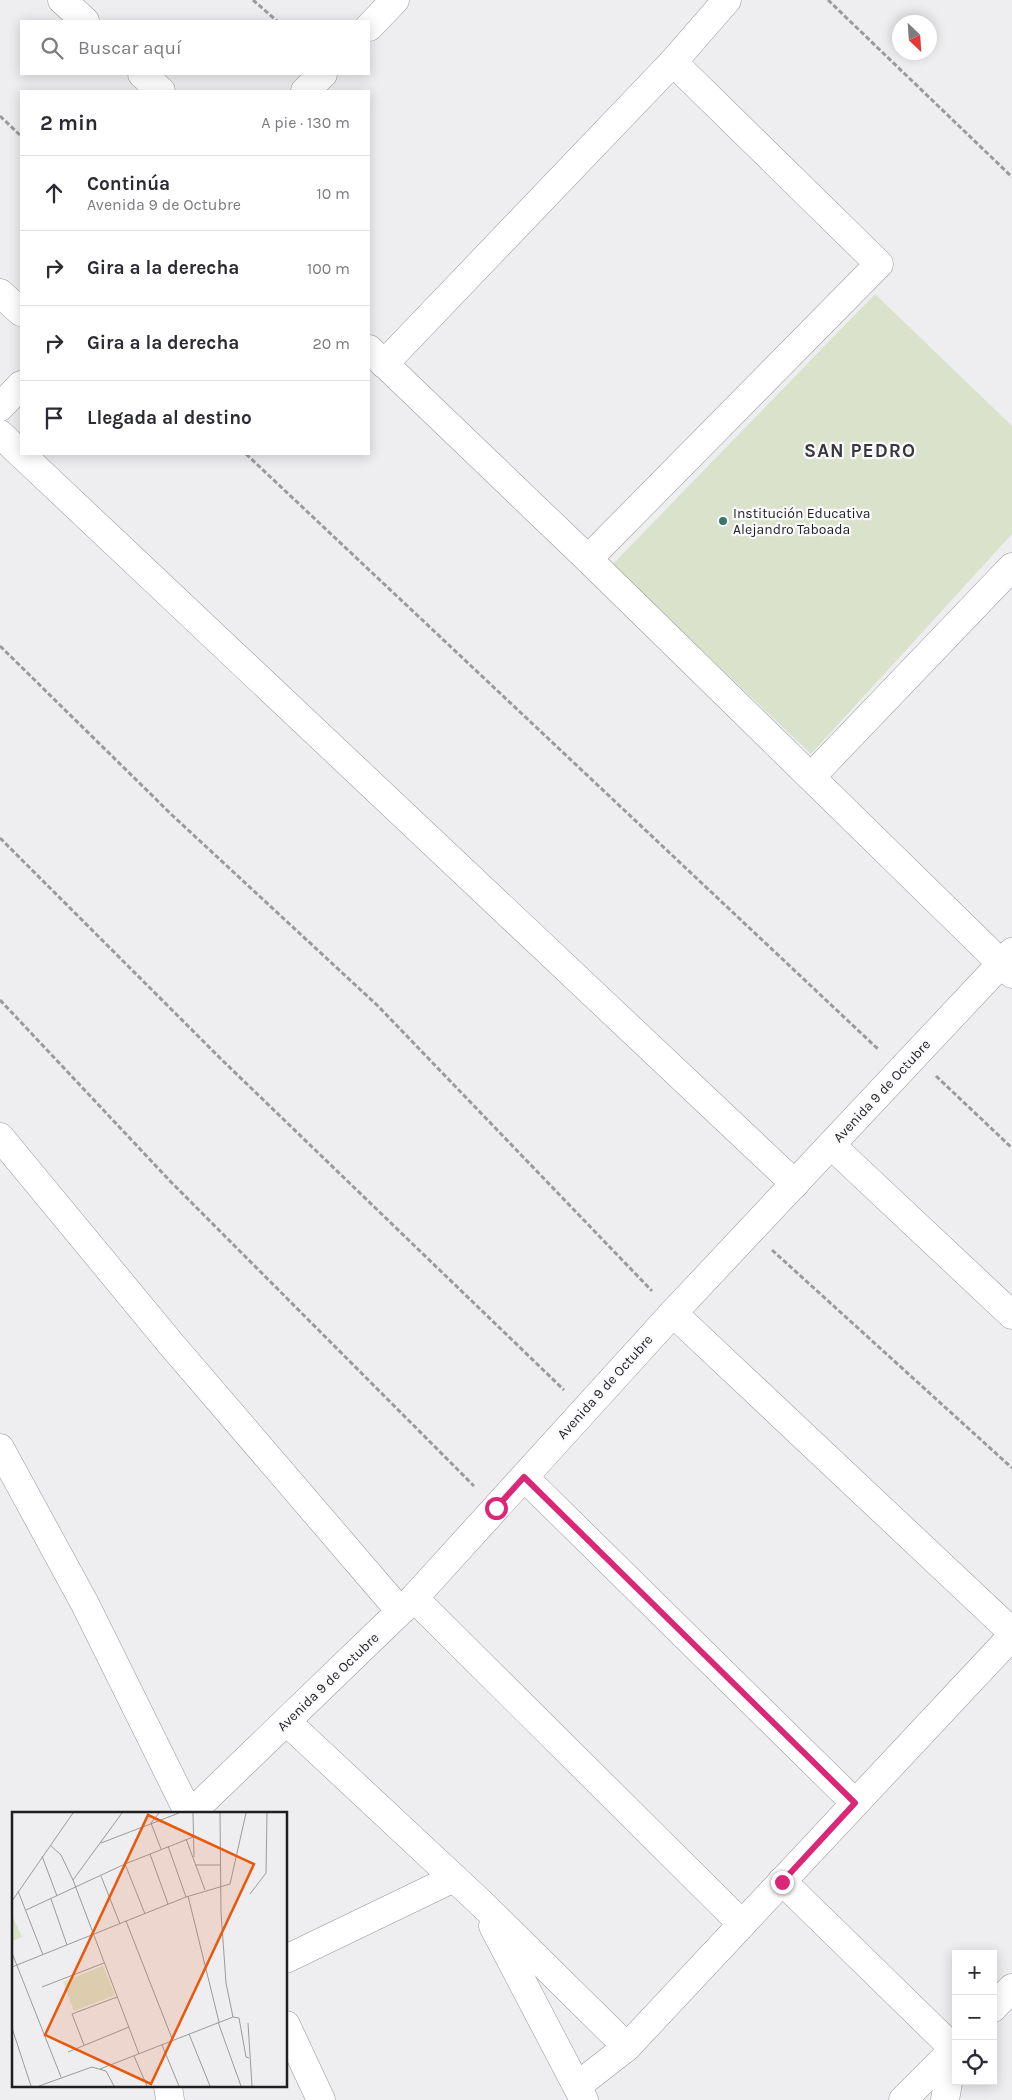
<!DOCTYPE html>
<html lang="es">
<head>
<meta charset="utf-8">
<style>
  body { margin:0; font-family:Karla,sans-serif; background:#f2f2f3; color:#2b2b33 }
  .controls { position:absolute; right:15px; bottom:15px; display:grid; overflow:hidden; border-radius:0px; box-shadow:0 2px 12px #0003 }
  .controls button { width:45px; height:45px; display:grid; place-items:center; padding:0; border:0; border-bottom:1px solid #e1e1e2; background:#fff; color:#2b2b33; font:25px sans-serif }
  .compass { position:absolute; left:892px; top:15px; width:45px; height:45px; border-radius:50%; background:#fff; box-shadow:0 2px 12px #0003; rotate:155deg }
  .stop { position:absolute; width:15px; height:15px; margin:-11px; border:4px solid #db2777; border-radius:50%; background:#fff }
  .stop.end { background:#db2777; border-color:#fff; box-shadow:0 1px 5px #0008 }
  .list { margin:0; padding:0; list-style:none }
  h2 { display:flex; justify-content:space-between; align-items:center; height:65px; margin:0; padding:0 20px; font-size:21px }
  h2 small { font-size:16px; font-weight:400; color:#7c7c81 }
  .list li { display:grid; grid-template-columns:32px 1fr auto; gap:15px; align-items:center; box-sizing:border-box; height:75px; padding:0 20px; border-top:1px solid #e1e1e2 }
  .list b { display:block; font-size:19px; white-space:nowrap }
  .list p { margin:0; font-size:16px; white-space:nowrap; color:#7c7c81 }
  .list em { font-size:16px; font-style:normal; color:#7c7c81 }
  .icon { flex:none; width:28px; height:28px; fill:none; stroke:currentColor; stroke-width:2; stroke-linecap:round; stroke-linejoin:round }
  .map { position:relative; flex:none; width:1012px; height:2100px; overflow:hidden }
  .search { position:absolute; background:#fff; box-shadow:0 2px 12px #0003; left:20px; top:20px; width:350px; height:55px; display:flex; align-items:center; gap:12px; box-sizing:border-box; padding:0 18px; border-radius:0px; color:#7c7c81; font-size:19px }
  .panel { position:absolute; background:#fff; box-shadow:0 2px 12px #0003; left:20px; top:90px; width:350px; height:365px; border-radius:0px }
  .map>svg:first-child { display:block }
  .green { fill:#dae2cb }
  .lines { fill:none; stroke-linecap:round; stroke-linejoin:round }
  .minor-casing { stroke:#979699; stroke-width:29 }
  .path { stroke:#9b9a9c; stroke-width:3; stroke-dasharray:5 2.5; stroke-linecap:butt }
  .minor { stroke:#fff; stroke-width:28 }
  .route { stroke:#db2777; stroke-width:6 }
  .poi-dot { fill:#377868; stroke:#fbfafe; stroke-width:2 }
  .labels { text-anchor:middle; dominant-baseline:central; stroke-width:4.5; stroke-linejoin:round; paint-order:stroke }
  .poi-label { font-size:14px; fill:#1f1f20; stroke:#fbfafe; text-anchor:start }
  .street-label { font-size:14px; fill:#1f1f20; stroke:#fbfafe }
  .district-label { font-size:19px; font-weight:bold; letter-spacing:1px; fill:#38383a; stroke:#fbfafe }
  .inset-road { fill:none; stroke:#9b9b9d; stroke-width:1 }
  .view { fill:#e8590c; fill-opacity:0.15; stroke:#e8590c; stroke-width:2.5 }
  .inset-edge { fill:none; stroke:#1f1f20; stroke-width:2.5 }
</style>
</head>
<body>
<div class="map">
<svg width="1012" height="2100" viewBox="0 0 1012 2100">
  <rect width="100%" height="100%" fill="#eeedf0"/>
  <path class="green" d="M875,294L1012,426V534L811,754L612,565Z"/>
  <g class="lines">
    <g class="minor-casing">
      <g id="minor">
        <path d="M62,0L85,21"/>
        <path d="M369,27L395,0"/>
        <path d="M142,74L161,91"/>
        <path d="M305,91L323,74"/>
        <path d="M0,293L21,312"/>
        <path d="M369,349L588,559L1012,974"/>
        <path d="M384,364L673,62L727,0"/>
        <path d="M0,407L21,385"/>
        <path d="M0,434L21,454"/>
        <path d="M21,454L795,1184"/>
        <path d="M588,559L879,264L673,62"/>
        <path d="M811,777L1012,567"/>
        <path d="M0,1137L171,1344L400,1611"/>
        <path d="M831,1145L1012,1315"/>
        <path d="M673,1313L1012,1632"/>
        <path d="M0,1448L85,1604L189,1814"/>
        <path d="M524,1477L855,1803"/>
        <path d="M414,1598L742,1924"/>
        <path d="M287,1722L482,1904L627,2047"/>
        <path d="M190,1814L414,1598L673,1313L1012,952"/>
        <path d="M782,1881L954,2049L945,2100"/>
        <path d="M493,1926L584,2100"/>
        <path d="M286,1959L454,1878"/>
        <path d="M993,2008L1012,1988"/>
        <path d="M286,2025L321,2100"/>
        <path d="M168,2086L170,2100"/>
        <path d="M577,2086L627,2047L1012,1636"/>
        <path d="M903,2100L956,2047"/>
      </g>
    </g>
    <g class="path">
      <path d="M253,0L277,21"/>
      <path d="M828,0L1012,177"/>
      <path d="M0,116L21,136"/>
      <path d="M246,454L879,1050"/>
      <path d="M0,646L173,816L378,1006L652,1291"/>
      <path d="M0,838L222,1060L564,1390"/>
      <path d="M0,1000L171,1182L474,1486"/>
      <path d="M936,1076L1012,1148"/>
      <path d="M772,1250L1012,1468"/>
    </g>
    <use href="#minor" class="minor"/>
  </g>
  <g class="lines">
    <path class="route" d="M496,1508L524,1477L855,1803L782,1882"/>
  </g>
  <circle class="poi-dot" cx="723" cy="521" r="5"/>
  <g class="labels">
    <g class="poi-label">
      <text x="733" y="513">Institución Educativa<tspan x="733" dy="16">Alejandro Taboada</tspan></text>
    </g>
    <g class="street-label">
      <text transform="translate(882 1091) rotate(-47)">Avenida 9 de Octubre</text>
      <text transform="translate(605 1387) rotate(-48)">Avenida 9 de Octubre</text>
      <text transform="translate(328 1682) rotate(-44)">Avenida 9 de Octubre</text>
    </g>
    <g class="district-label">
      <text x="860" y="451">SAN PEDRO</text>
    </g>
  </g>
  <g transform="translate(12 1812)">
    <rect width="275" height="275" fill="#eeedf0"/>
    <path d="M0,103L10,125L0,129ZM91,154L103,183L62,199L51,170Z" fill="#dae2cb"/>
    <path class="inset-road" d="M147,1L139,11L149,37M181,1L182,45M208,1L209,100L214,171L221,205M174,27L193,78M89,31L167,1M38,33L49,43L61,68L127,242M156,34L174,85M138,42L156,92M30,44L45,84M113,52L133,102M183,53H208M89,64L108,112M61,68L110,1M6,79L31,143M238,82L254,61L255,1M176,84L207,210M39,87L55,133M0,89L61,1M14,98L113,52L181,25M114,109L161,229M0,141L49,265M0,155L174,85L218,72L234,1M30,175L92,151M221,205L227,206L234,245L237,246M206,210L229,274M236,211L240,274M0,216L19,274M177,222L198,274M72,233L60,202L105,185M150,233L167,274M56,240L117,215M122,244L135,274M88,257L221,205M27,274L80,255L94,259L102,274"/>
    <path class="view" d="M136,3L242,52L139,272L33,223Z"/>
    <rect width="275" height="275" class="inset-edge"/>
  </g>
</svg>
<div class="controls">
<button>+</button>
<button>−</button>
<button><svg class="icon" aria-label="locate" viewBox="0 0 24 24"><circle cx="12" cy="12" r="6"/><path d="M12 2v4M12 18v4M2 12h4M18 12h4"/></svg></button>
</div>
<svg class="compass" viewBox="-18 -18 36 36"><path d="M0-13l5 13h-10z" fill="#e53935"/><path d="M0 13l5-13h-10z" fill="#7c7c81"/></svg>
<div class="stop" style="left:496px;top:1508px"></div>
<div class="stop end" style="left:782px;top:1882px"></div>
<div class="search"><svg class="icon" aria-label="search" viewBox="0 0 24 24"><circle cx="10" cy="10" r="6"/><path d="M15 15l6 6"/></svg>Buscar aquí</div>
<section class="panel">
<h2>2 min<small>A pie · 130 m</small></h2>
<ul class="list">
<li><svg class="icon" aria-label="ahead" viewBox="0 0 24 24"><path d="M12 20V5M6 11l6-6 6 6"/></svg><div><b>Continúa</b><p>Avenida 9 de Octubre</p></div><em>10 m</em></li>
<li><svg class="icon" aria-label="right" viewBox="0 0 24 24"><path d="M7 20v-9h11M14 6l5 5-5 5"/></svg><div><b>Gira a la derecha</b></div><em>100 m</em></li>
<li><svg class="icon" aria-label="right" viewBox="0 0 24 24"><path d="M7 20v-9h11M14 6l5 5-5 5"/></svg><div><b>Gira a la derecha</b></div><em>20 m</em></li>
<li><svg class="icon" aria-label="arrive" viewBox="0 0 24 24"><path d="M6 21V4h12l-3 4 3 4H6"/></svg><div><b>Llegada al destino</b></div></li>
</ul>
</section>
</div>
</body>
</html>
